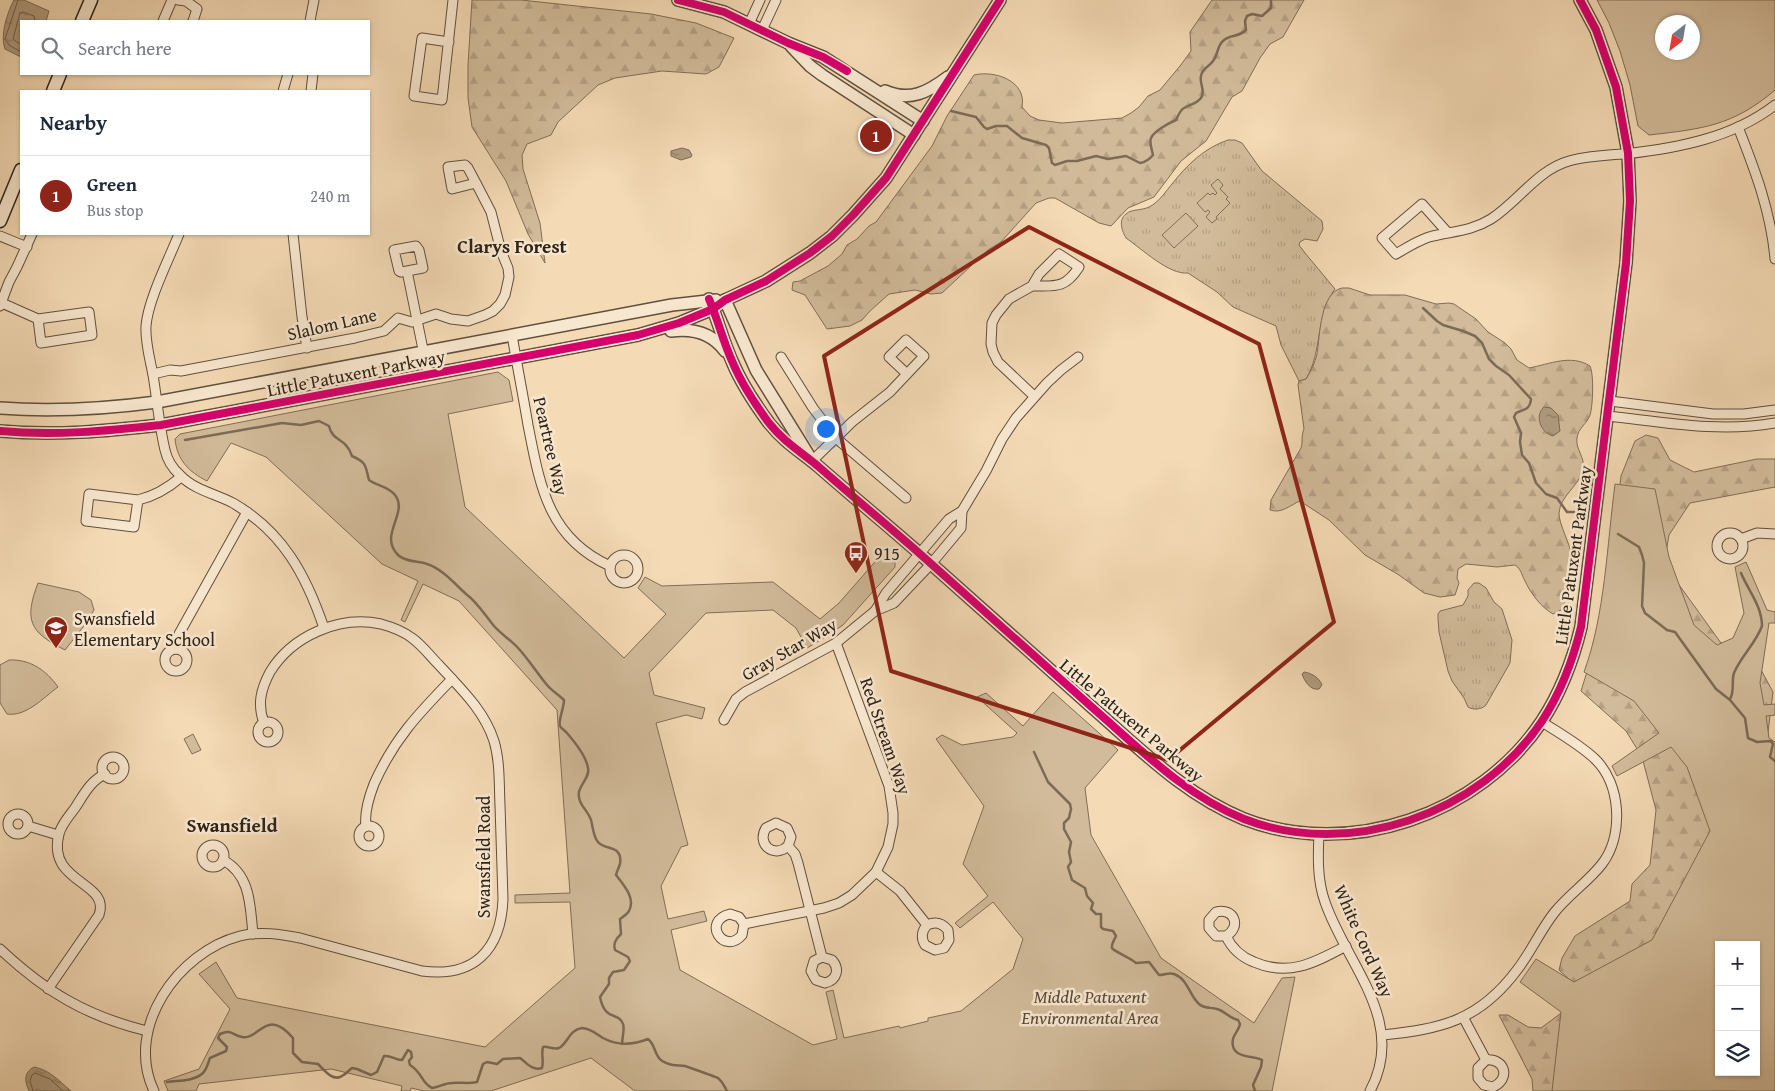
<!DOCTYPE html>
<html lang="en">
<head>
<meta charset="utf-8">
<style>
  body { margin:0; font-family:"Gentium Book Plus",serif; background:#f6f6f7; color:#1f2937 }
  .controls { position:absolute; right:15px; bottom:15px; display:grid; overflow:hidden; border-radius:0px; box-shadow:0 1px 4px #0004 }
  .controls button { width:45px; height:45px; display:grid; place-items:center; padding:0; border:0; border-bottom:1px solid #e0e1e3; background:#fff; color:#1f2937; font:25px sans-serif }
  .compass { position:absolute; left:1655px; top:15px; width:45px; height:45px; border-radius:50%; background:#fff; box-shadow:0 1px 4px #0004; rotate:211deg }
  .you { position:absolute; left:825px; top:428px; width:18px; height:18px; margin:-12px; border:4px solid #fff; border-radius:50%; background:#1a73e8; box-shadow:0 0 0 8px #1a73e833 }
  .badge { display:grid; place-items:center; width:32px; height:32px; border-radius:50%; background:#8f2418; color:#fff; font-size:16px; font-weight:700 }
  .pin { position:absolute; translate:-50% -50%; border:2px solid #fff; box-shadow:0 1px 5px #0006 }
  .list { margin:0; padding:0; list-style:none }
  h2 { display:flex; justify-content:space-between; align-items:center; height:65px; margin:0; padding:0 20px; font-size:21px }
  h2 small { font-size:16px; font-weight:400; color:#747a83 }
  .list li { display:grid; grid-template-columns:32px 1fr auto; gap:15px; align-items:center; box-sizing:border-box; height:80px; padding:0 20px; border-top:1px solid #e0e1e3 }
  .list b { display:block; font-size:19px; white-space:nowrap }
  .list p { margin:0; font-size:16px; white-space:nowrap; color:#747a83 }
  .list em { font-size:16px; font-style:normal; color:#747a83 }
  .icon { flex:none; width:28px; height:28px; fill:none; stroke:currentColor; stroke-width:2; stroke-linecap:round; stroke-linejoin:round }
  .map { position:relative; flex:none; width:1775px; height:1091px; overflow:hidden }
  .search { position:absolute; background:#fff; box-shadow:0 1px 4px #0004; left:20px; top:20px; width:350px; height:55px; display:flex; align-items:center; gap:12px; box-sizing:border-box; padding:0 18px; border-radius:0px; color:#747a83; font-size:19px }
  .panel { position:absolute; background:#fff; box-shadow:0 1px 4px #0004; left:20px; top:90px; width:350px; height:145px; border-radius:0px }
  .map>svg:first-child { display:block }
  .grass { fill:url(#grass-tufts); stroke:#806e58 }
  .forest { fill:url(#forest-firs); stroke:#806e58; fill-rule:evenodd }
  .park { fill:#d2bb9a; stroke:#806e58; fill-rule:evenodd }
  .water { fill:url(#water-ripples); stroke:#7c6b55 }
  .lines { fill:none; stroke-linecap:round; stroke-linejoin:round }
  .shore { stroke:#6e5e4b; stroke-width:1 }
  .stream { stroke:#7c6b55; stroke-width:2.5 }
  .minor-casing { stroke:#5f503e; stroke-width:11 }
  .tertiary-casing { stroke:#5f503e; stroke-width:14 }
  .secondary-casing { stroke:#2d2217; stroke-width:15 }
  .minor { stroke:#f8e7cf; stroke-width:9 }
  .tertiary { stroke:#f8e7cf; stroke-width:11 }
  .secondary { stroke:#f8e7cf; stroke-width:12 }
  .cycleway-casing { stroke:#f8e7cf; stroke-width:11 }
  .cycleway { stroke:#d6006c; stroke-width:8 }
  .marked { fill:none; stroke:#8f2418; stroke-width:4; stroke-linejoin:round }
  .labels { text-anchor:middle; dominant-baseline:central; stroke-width:5; stroke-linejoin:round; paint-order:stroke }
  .street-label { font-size:18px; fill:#2d2217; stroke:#f8e7cf }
  .poi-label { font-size:18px; fill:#2d2217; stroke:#f8e7cf; text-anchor:start }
  .park-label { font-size:18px; font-style:italic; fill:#564838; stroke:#f8e7cf }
  .neighbourhood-label { font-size:19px; font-weight:bold; fill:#2d2217; stroke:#f8e7cf }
</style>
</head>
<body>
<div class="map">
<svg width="1775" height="1091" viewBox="0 0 1775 1091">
  <defs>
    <pattern id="grass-tufts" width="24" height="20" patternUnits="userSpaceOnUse" patternTransform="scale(1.25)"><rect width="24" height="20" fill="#d2bb9a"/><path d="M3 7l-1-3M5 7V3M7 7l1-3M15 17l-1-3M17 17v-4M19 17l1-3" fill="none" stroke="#b5a084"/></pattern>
    <pattern id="forest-firs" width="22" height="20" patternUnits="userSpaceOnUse" patternTransform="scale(1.25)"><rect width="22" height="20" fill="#d2bb9a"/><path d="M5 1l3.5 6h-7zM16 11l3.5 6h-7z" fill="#b5a084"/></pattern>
    <pattern id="water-ripples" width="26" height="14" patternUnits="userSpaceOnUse" patternTransform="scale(1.25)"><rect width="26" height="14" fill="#b09b7f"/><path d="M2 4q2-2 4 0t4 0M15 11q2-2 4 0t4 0" fill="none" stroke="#907e67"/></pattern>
  </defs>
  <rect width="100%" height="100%" fill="#f4dab5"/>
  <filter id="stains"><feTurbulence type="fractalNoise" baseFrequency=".004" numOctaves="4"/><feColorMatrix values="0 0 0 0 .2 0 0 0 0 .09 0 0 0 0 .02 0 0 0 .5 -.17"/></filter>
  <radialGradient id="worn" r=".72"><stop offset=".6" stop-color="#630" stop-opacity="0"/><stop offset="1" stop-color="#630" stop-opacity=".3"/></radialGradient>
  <g class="grass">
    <path d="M1228,140H1235L1242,143L1262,171L1322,221L1323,229L1317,241L1305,239L1300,242L1299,245L1305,253L1335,289C1315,315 1323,351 1306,379L1299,381L1281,345L1276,326L1233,307L1217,292L1188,273C1169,275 1142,249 1126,238C1122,231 1118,220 1126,214C1132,208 1144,212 1154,204C1161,199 1166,191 1172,184C1187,165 1204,148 1228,140Z"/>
    <path d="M1474,583H1479L1486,588L1494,602L1502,609L1512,640L1510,663L1486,705C1481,710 1473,710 1468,707L1464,698L1452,681L1448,671L1439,632L1438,619V614L1440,611L1463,605L1468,596V590Z"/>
  </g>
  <g class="forest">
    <path d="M472,0H521L651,14L696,23L734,38L719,67L706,74L662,71L615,78L598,85L558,122L551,135L527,144L522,155L523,169L540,223L545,263L528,234L506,181L472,127L468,98V65Z"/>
    <path d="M1212,0H1304L1283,37L1270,44L1260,58L1242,91L1232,97L1206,141L1181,161L1154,197L1128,208L1111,226L1099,223L1055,198H1049L1036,203L1001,242L988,250L942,293L931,294L915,290L889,294L870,311L862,320L850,326L827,329L805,295L792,290L793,282L800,281L828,266L842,254L847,245L857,239L869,226L876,222L932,146L947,116L974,75C995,70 1027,81 1022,107L1030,116L1039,120L1062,123L1122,118L1131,113L1139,107L1148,96L1160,90L1180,66L1191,51L1190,32Z"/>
    <path d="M1342,288H1349L1370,295H1405L1436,304L1449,303L1454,304L1476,319L1488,332L1505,343L1511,349L1517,360L1529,368C1550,364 1571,354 1590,366C1594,374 1593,406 1590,415C1587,424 1578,428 1577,438C1575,449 1586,458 1583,470C1579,486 1560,496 1559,513C1559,525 1570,543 1572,557C1574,574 1566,592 1563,609L1553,614C1541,607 1531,594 1525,581C1521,574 1522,570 1515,565L1497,567L1466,564L1458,569L1457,578L1459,583L1455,595L1440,597L1424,593L1399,575L1365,555L1329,520L1300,501C1290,505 1282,514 1270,510L1271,500L1301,448C1303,442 1301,435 1304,429L1298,385L1299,381L1306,379C1311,372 1315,362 1317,354C1320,335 1320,293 1342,288Z"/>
    <path d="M1646,435L1658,438L1670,460L1694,472L1757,459H1775V487L1690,503L1669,535L1664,564L1721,643L1746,647L1760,668L1773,692L1767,740L1775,745V1091H1533L1532,1079L1499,1015H1508L1528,1027L1541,1028L1572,1005L1570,980L1559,970L1562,958L1575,936L1630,901L1632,884L1650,865L1656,810L1642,757L1626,731L1581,691L1604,617L1621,476L1635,441ZM1719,945H1756V1072H1719Z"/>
  </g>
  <g class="park">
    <path d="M1597,0H1775V90C1733,126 1702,129 1649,135L1638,126L1630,85L1620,51L1609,23ZM1662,22H1692V52H1662Z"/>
    <path d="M1218,179L1223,185L1220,189L1228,197L1226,199L1230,203L1216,217L1217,219L1212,223L1206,217L1210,212L1208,210L1205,212L1197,203L1208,193L1210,195L1213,193L1215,195L1217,193L1211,185Z"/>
    <path d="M1186,213L1198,226L1174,248L1162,235Z"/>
    <path d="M498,372L509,380L513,401L448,414L465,507L624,658L666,614L638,588L645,577L662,586L773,582L820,619L839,603L888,547L895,554V567L843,625L824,638L807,648L796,628L773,610L706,613L649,673L654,695L705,708L702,719L686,715L656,723L688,845L681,847L661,886L668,919L704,911L707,921L671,930L680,970L813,1045L837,1039L826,992L833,990L844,1038L899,1026L900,1028L928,1021V1018L961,1011L1013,969L1023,939L993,902L960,928L955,923L988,896L963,864L984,806L936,739L942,735L962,745L1013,737L1017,733L977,697L986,693L1023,726L1053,692L1118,750L1085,788L1091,835L1161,958L1254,1023L1282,978L1295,977L1272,1091H635L591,1058L491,1091H425L411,1088L410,1091H401L402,1086L331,1069L199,1084L196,1091H168L164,1081L199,1069L230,1009L199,974L216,962L237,998L485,1047L575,968L570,902L515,903V895L570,893L557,710L459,601L423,584L405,622L401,620L418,581L382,564L266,457L231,443L207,481C189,472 177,460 175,439L180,434Z"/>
    <path d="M1615,484L1655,489L1669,557L1694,625L1717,645L1733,638L1744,613L1735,567L1746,562L1767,610L1775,612V623H1769L1760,683L1764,705L1775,704V715L1766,716L1769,738L1775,742V1091H1552L1561,1012L1520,982L1536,959L1574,982L1652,940L1710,831L1687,767L1671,747L1617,776L1612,766L1659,733L1634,701L1584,672C1605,615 1607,545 1615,484ZM1719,945H1756V1072H1719Z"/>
    <path d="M38,583L79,592L91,600L94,610L87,622L65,650C29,632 24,620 38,583Z"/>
    <path d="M9,660C30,659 46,670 58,687C43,698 26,717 7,714L0,703V665Z"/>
    <path d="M193,734L201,750L192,754L184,739Z"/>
  </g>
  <g class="water">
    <path d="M14,0H24L49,11L46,21H21V57L5,49C0,35 7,13 14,0Z"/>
    <path d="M682,148L689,150L692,155L691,157L681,160L671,156V151Z"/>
    <path d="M1544,407L1551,408L1558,415L1560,431L1553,436C1541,433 1534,416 1544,407Z"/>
    <path d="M1304,672C1311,673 1319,677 1322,685L1319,689C1310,691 1304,680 1302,674Z"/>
    <path d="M34,1067C50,1070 59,1081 71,1091H29C25,1082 23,1073 34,1067Z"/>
  </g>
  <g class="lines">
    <g class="shore">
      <path d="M18,0L5,39L9,45L21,52"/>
      <path d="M21,45L13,39L20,13L23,12L34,16L35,21"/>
      <path d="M33,1091L30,1081L32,1075L35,1073L50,1079L63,1091"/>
    </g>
    <g class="stream">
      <path d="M951,111L976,117L984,127L987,129L996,126H1007L1022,138L1046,145L1049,148L1052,163L1055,165L1067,161H1077L1096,156L1108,159L1126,156L1140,163C1146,162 1149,160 1153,155C1152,150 1149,143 1151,138C1154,131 1169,123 1176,120C1178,116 1180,110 1184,108C1191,104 1196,104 1201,98C1206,90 1199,84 1201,76C1202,68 1209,67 1213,61C1218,55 1217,46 1223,41C1229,34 1238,38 1246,30L1245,21L1247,16L1252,14L1262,16L1271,8V0"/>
      <path d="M1423,308L1437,321L1443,325L1463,331L1475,336L1482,343L1489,359L1496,366L1509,375L1531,399C1530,410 1524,409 1516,413L1514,417L1521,433L1520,442L1522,455L1529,463L1536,483L1546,494L1557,498L1567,512H1574"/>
      <path d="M185,440L282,423L301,425L319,421L329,426C333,443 345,436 352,456C367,463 365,465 369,480C377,486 388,486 395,495C409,513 378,535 398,555C405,562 418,561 427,564C441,568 455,584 466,594C477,602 485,615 494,626C501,634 511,640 519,649C529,660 537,673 547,685C552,691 559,695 564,700C564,708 558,721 560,726C561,728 564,730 566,732C574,741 586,755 588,768C590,777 581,783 579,792C577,804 588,810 591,820C593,827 593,836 598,842C605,851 623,844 620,864C619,867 617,871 616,875C623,884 636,898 629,911C627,914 623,917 620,919L621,934C616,939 613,943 615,950L628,957L630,961L624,970L613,972L609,978V984L600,997C605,1022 618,1011 623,1024C625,1028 622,1039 622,1044"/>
      <path d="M1618,534L1639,547L1642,555L1644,563L1642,606L1645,613L1667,630L1675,632L1716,689L1730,700L1745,718L1748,738L1757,742L1771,741L1773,744L1770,757L1775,761"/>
      <path d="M1730,699C1735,691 1731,682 1734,673C1741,656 1756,643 1762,626C1762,606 1748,590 1741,573"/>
      <path d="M1034,752L1048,782L1070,804L1071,809L1069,818L1064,823V829L1071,842L1069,852L1071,862L1068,867L1072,880L1085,888L1087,896L1093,903L1091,909L1096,914H1101V927L1103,929L1113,931L1116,936C1115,939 1111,944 1112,948C1113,951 1131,958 1136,963L1149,962L1159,975C1164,975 1169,972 1174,974C1188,979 1189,995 1199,1004C1204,1009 1211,1007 1217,1009C1225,1011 1229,1018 1238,1020L1240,1024C1239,1030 1234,1034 1233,1039C1229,1060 1255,1055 1262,1060L1261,1067L1253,1085L1255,1091"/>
      <path d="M167,1082C178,1080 193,1082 203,1073C207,1069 208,1063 210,1058L226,1051L227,1047L218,1038L220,1034C232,1029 232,1035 242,1037C259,1041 266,1006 293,1038V1053L302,1062L318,1064C324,1070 333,1082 342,1076C346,1074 348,1071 352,1068L357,1069L371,1075L377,1072L384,1056C391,1055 395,1060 402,1060L408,1050L411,1052L412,1057L409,1061L410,1065C423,1073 421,1083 432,1088C439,1087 445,1083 452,1083C460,1082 468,1084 477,1082L483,1064L487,1062L497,1064L503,1059L520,1058C527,1063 532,1071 542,1068C544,1061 541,1054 543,1047C549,1046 553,1050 559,1048C568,1043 569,1030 582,1028C590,1028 596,1034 603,1038C618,1046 633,1045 648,1039C658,1047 652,1059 669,1064C674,1066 680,1065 685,1066C688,1067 716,1077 718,1078C723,1082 724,1086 727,1091"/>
    </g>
    <g class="minor-casing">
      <g id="minor">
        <path d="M178,0L186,1L197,9L193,21"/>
        <path d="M163,21L172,0"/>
        <path d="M310,21L314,0"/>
        <path d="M749,24L760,0"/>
        <path d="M762,30L776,0"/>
        <path d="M449,42L422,38L414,96L442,100L453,0"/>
        <path d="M283,91L288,74"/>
        <path d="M311,91L313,74"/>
        <path d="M1738,127C1755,170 1771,212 1775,259"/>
        <path d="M1448,233L1422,204L1382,238L1396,254C1406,248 1417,241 1429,237C1452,231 1470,232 1491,219C1518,202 1537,170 1569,161C1587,156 1607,155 1625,154C1678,148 1732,138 1775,105"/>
        <path d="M179,234C169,259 148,300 146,326C145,342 150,359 153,375C157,399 159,425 165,450C167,459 172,468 180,475C194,490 216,494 233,503C283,532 306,575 324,628"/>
        <path d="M293,234L302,317L307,348"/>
        <path d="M0,236L27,247"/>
        <path d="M407,271L401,272L399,271L394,250L416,246L419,250L423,268L407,271L428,374"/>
        <path d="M1032,286C1055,286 1065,289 1079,267L1059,254L1039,274L1032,286L1009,299L996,315L992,323L991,344L993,352L998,362L1034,396"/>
        <path d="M2,303L38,319L89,312L92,335L41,343L38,319"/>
        <path d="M0,306L9,282L17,267L32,234"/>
        <path d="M512,335C517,365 523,395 528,425C540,486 548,538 610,566"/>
        <path d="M781,357L813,408L836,438L906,498"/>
        <path d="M153,374L170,370L181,371L355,338L384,331L398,318L412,322L436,314L451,319L468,321L485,315L493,311L500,304L505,295L509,277L508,268L501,251L491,212L476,183L452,189L448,167L465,165L468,168L476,183"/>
        <path d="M1610,401L1713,414H1744L1775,410"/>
        <path d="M1608,416C1663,422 1719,433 1775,423"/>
        <path d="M812,461L852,422L890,392L907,374L889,357L906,340L924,356L907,374"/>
        <path d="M138,500L89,494L86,521L134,527L138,500C155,496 167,489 181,477"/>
        <circle cx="1730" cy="546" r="13"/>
        <path d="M1741,539L1757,533L1775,534"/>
        <circle cx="624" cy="569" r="14"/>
        <path d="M875,611L886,593L949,519L962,511"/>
        <circle cx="176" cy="660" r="11"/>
        <path d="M176,649L179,634L247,512"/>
        <path d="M724,720L736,699L745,692L836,643L875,611L894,603L931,564L961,528L962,511L986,471L1002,439L1016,418L1047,383L1061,370L1078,357"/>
        <circle cx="268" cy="732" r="10"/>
        <circle cx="113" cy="768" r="11"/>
        <circle cx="18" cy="824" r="10"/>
        <circle cx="369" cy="836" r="10"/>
        <path d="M28,826L58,835"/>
        <path d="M366,826C364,812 369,797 374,784C394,739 418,714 452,679"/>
        <path d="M1319,833C1318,856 1317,880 1325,902C1346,964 1408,1021 1370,1091"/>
        <circle cx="213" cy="856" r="11"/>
        <path d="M788,846L791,837L787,828L776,823L766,828C756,844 774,859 788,846L795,854L798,863L822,957L814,961L811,971L816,980L825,983C837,980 840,969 832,960L822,957"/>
        <path d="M223,860C251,875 250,906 253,934"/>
        <path d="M876,872L900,891L927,925C921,932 921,938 925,945L935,950L944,948L949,940L948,930C942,923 936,921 927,925"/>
        <path d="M744,924L742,935C724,956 701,921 730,914L739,917L744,924L824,908L839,903L852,895L876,872L888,847L893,824V813L889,786L836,643"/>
        <path d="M1226,936H1216L1209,928V920L1216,912C1234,907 1242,927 1226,936C1232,949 1241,957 1254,962C1289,977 1314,963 1346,946"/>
        <path d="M0,949C46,992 86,1016 147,1031"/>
        <path d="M48,989L99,915C111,881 46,884 59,834C61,825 69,816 75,808C83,796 90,781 105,774"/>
        <path d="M1463,1017L1486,1060C1505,1058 1511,1079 1493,1087L1484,1085L1478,1078V1068L1486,1060"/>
        <path d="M1382,1035C1441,1029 1479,1021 1517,970C1531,952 1540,931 1554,913C1568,895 1588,882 1602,864C1624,835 1621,784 1595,759C1579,744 1559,733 1542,722"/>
        <path d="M154,1091C124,1028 178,952 240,936C260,931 280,934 300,938L422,971C474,978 501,950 503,899C502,868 501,836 500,805C499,783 500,761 494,741C484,710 460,688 439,665C430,656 422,645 412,638C403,631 392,627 381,624C339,615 292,636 270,672C261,689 257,704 264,723"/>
      </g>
    </g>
    <g class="tertiary-casing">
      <g id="tertiary">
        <path d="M678,0L724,12L788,43L823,57L923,121"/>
        <path d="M791,46L810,66L822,75L914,135"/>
        <path d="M885,91C910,102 928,92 948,77"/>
        <path d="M709,299C718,320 723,341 732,361C741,383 755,404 769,423C785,443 800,451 819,467C852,496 886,524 919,553C978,605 1036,658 1094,709C1141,750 1185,795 1244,819C1350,860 1480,814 1542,721C1561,692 1573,660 1581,627L1626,263L1630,201L1628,153L1616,87L1596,30L1580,0"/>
        <path d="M725,300L756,370L811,459"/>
        <path d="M671,331C693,328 712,333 725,351"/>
        <path d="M0,408C53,412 104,409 157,402L672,305L716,300"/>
        <path d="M0,431C54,436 107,431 161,425L638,335L679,323L713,309L725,300L766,281L810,253L832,236L853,215L886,178L1000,0"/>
      </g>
    </g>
    <g class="secondary-casing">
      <g id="secondary">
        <path d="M82,21L91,0"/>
        <path d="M53,91L60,74"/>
        <path d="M0,221L21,170"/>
      </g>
    </g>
    <use href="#minor" class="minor"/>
    <use href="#tertiary" class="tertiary"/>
    <use href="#secondary" class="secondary"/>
    <g class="cycleway-casing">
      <g id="cycleway">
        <path d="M678,0L724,12L788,43L823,57L847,71"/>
        <path d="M709,299C718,320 723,341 732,361C741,383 755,404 769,423C785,443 800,451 819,467C852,496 886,524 919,553C978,605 1036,658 1094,709C1141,750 1185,795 1244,819C1350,860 1480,814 1542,721C1561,692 1573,660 1581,627L1626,263L1630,201L1628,153L1616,87L1596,30L1580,0"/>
        <path d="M0,431C54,436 107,431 161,425L638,335L679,323L713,309L725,300L766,281L810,253L832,236L853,215L886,178L1000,0"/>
      </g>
    </g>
    <use href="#cycleway" class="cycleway"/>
  </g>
  <path class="marked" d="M1029,227L1259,344L1334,622L1168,760L891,671L824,356Z"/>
  <defs>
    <g id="bus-pin" transform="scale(1.25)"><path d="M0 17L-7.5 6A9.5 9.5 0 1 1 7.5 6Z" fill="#8f2418" stroke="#f8e7cf"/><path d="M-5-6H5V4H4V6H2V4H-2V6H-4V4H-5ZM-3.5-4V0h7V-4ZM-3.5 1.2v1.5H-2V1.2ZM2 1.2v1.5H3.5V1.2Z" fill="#fff"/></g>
    <g id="school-pin" transform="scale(1.25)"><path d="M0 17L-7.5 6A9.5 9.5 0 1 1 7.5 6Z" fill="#8f2418" stroke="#f8e7cf"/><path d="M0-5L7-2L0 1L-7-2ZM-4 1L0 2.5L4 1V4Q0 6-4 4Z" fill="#fff"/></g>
  </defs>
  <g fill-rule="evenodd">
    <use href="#bus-pin" x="856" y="553"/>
    <use href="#school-pin" x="56" y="628"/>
  </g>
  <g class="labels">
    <g class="street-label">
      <text transform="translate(332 324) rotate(-13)">Slalom Lane</text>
      <text transform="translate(356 373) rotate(-11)">Little Patuxent Parkway</text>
      <text transform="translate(551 446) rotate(77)">Peartree Way</text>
      <text transform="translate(1573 555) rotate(-82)">Little Patuxent Parkway</text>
      <text transform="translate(789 649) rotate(-30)">Gray Star Way</text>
      <text transform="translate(1132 720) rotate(40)">Little Patuxent Parkway</text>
      <text transform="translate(886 736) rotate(71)">Red Stream Way</text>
      <text transform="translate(483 857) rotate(-90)">Swansfield Road</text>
      <text transform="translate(1364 941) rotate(66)">White Cord Way</text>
    </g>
    <g class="poi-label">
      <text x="874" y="553">915</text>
      <text x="74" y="618">Swansfield<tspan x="74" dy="21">Elementary School</tspan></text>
    </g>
    <g class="park-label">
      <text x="1090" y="996">Middle Patuxent<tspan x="1090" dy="21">Environmental Area</tspan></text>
    </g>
    <g class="neighbourhood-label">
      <text x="512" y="246">Clarys Forest</text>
      <text x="232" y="825">Swansfield</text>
    </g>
  </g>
  <rect width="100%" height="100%" filter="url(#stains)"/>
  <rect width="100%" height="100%" fill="url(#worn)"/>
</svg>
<div class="controls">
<button>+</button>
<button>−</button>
<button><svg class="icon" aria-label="layers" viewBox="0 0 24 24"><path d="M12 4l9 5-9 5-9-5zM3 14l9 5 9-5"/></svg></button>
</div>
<svg class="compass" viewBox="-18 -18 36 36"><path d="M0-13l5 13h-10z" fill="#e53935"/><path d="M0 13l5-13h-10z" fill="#747a83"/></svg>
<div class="you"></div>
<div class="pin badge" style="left:876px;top:136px">1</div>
<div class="search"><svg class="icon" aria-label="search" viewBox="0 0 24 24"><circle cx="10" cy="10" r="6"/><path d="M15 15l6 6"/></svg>Search here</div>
<section class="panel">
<h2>Nearby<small></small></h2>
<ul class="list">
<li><span class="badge">1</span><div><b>Green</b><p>Bus stop</p></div><em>240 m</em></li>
</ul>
</section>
</div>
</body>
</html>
